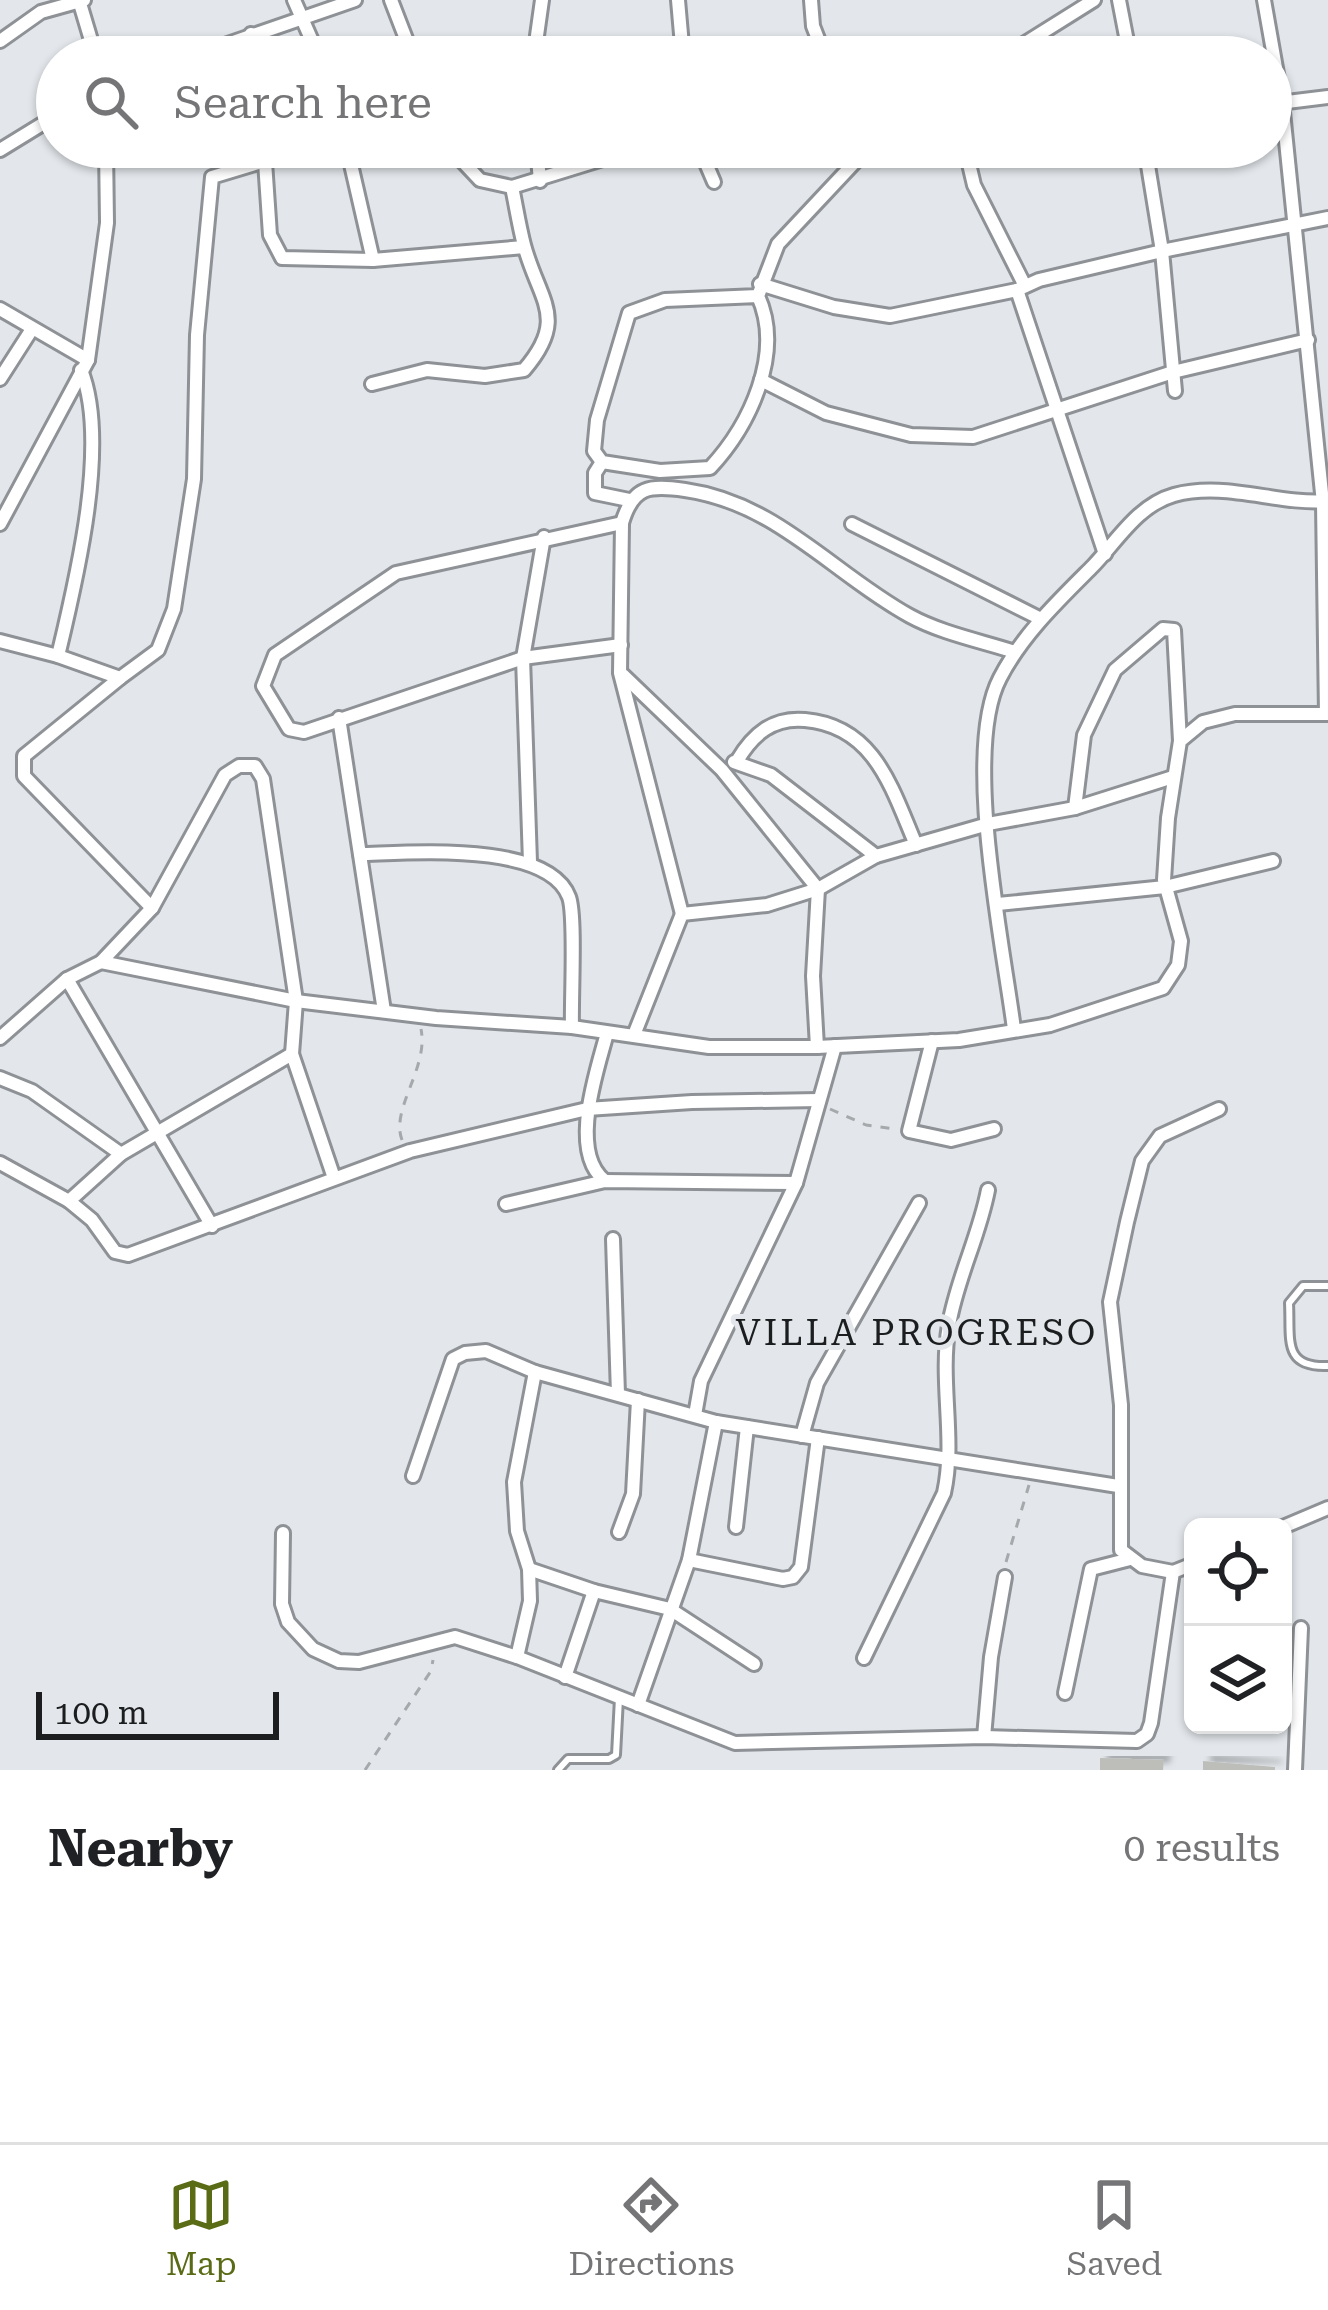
<!DOCTYPE html>
<html lang="en">
<head>
<meta charset="utf-8">
<style>
  body { margin:0; font-family:"Roboto Serif",serif; background:#f2f2f2; color:#202124 }
  .controls { position:absolute; right:36px; bottom:36px; display:grid; overflow:hidden; border-radius:18px; box-shadow:0 3px 9px #0004 }
  .controls button { width:108px; height:108px; display:grid; place-items:center; padding:0; border:0; border-bottom:3px solid #e0e0e0; background:#fff; color:#202124; font:60px sans-serif }
  .scale { position:absolute; left:36px; bottom:30px; width:243px; box-sizing:border-box; padding-left:12px; border:6px solid #1b1d1e; border-top:0; font-size:33px; line-height:42px; white-space:nowrap; color:#1b1d1e; -webkit-text-stroke:9px #e3e7eb; paint-order:stroke }
  .list { margin:0; padding:0; list-style:none }
  h2 { display:flex; justify-content:space-between; align-items:center; height:156px; margin:0; padding:0 48px; font-size:51px }
  h2 small { font-size:39px; font-weight:400; color:#757577 }
  .icon { flex:none; width:66px; height:66px; fill:none; stroke:currentColor; stroke-width:2; stroke-linecap:round; stroke-linejoin:round }
  .map { position:relative; flex:none; width:1328px; height:1770px; overflow:hidden }
  .search { position:absolute; background:#fff; box-shadow:0 3px 9px #0004; left:36px; right:36px; top:36px; height:132px; display:flex; align-items:center; gap:30px; box-sizing:border-box; padding:0 42px; border-radius:66px; color:#757577; font-size:45px }
  .sheet { height:372px; background:#fff }
  nav { display:flex; justify-content:space-around; align-items:center; box-sizing:border-box; height:168px; border-top:3px solid #e0e0e0; background:#fff; font-size:33px; color:#757577 }
  nav a { display:grid; justify-items:center; gap:6px }
  nav .on { color:#5a6b16 }
  .map>svg:first-child { display:block }
  .building { fill:#bdbeba; filter:url(#shadow) }
  .lines { fill:none; stroke-linecap:round; stroke-linejoin:round }
  .lane-casing { stroke:#8e9296; stroke-width:12 }
  .street-casing { stroke:#8e9296; stroke-width:18 }
  .path { stroke:#a6a9ac; stroke-width:3; stroke-dasharray:9 9; stroke-linecap:butt }
  .lane { stroke:#fff; stroke-width:6 }
  .street { stroke:#fff; stroke-width:12 }
  .labels { text-anchor:middle; dominant-baseline:central; stroke-width:10; stroke-linejoin:round; paint-order:stroke }
  .neighbourhood-label { font-size:36px; letter-spacing:3px; fill:#1b1d1e; stroke:#e3e7eb }
</style>
</head>
<body>
<div class="map">
<svg width="1328" height="1770" viewBox="0 0 1328 1770">
  <defs>
    <filter id="shadow"><feDropShadow dx="7" dy="-7" stdDeviation="3" flood-color="#0004"/></filter>
  </defs>
  <rect width="100%" height="100%" fill="#e3e7eb"/>
  <g class="building">
    <path d="M1100,1758L1164,1760L1163,1770H1100Z"/>
    <path d="M1203,1761L1275,1767V1770H1203Z"/>
  </g>
  <g class="lines">
    <g class="lane-casing">
      <g id="lane">
        <path d="M1328,1286H1303L1289,1303C1291,1339 1282,1368 1328,1366"/>
        <path d="M558,1770L568,1759H609L616,1755L619,1698"/>
      </g>
    </g>
    <g class="street-casing">
      <g id="street">
        <path d="M79,0L96,57"/>
        <path d="M294,0L319,57"/>
        <path d="M391,0L413,57"/>
        <path d="M678,0L683,57"/>
        <path d="M811,0L813,26L825,57"/>
        <path d="M1119,0L1130,57"/>
        <path d="M1264,0L1282,102L1323,503L1326,714"/>
        <path d="M251,34L254,57"/>
        <path d="M0,41L41,12L84,0"/>
        <path d="M190,57L355,0"/>
        <path d="M534,57L542,0"/>
        <path d="M1003,57L1094,0"/>
        <path d="M1271,104L1328,97"/>
        <path d="M264,147L270,235L282,258L373,260L524,247"/>
        <path d="M347,147L373,260"/>
        <path d="M449,147L480,180L512,187L642,147"/>
        <path d="M537,147L540,181"/>
        <path d="M699,147L714,182"/>
        <path d="M965,147L974,185L1025,286"/>
        <path d="M1145,147L1162,251L1175,391"/>
        <path d="M0,150L57,115"/>
        <path d="M760,284L834,307L890,316L1017,290L1039,280L1162,251L1328,218"/>
        <path d="M1017,290L1105,554"/>
        <path d="M758,296L665,300L629,313L597,420L594,451L602,462L660,471L710,468C750,425 784,353 758,296L778,244L869,147"/>
        <path d="M0,309L88,360"/>
        <path d="M0,379L32,329"/>
        <path d="M761,380L826,413L911,435L973,437L1173,372L1308,340"/>
        <path d="M372,384L427,370L485,376L524,370C569,318 539,301 524,245C519,226 516,206 512,187"/>
        <path d="M602,462L595,473V493L629,500"/>
        <path d="M0,524L88,360L107,223L106,147"/>
        <path d="M852,524L1041,619"/>
        <path d="M0,641L58,656L120,678L158,650L174,609L194,479L197,335L212,177L265,161"/>
        <path d="M621,645L523,658L304,732L289,729L263,686L275,655L396,573L622,523"/>
        <path d="M58,656C76,581 110,442 81,370"/>
        <path d="M623,675L722,770L818,889L813,976L817,1047"/>
        <path d="M120,678L24,756V776L152,908"/>
        <path d="M339,718L384,1011"/>
        <path d="M737,761C753,734 773,717 805,720C875,726 892,789 916,845"/>
        <path d="M734,762L771,775L876,856"/>
        <path d="M1075,808L1084,735L1115,670L1163,629L1174,630L1180,741"/>
        <path d="M360,854C410,853 548,841 569,897C576,916 571,1001 572,1027"/>
        <path d="M530,862L523,658L544,537"/>
        <path d="M998,904L1165,887L1273,861"/>
        <path d="M682,914L620,673L622,523C633,486 649,485 685,490C777,503 832,573 910,616C941,633 981,641 1015,652"/>
        <path d="M101,962L296,1001L436,1018L572,1027L709,1047H817L959,1040L1050,1025L1163,988L1178,965L1181,941L1164,880L1168,818L1180,741L1203,722L1235,714H1328"/>
        <path d="M1014,1029C1003,944 962,750 1000,678C1022,635 1059,600 1093,566C1117,541 1138,505 1174,495C1226,481 1277,505 1328,501"/>
        <path d="M634,1035L682,914L767,905L818,889L876,856L988,824L1075,808L1173,777"/>
        <path d="M0,1038L67,979"/>
        <path d="M932,1041L909,1131L951,1140L994,1129"/>
        <path d="M0,1078L32,1091L121,1154"/>
        <path d="M0,1163L69,1201"/>
        <path d="M334,1178L292,1054L121,1154L69,1201L92,1220L115,1252L128,1255L410,1151L587,1109L692,1102L819,1100"/>
        <path d="M605,1181C568,1152 597,1071 607,1033"/>
        <path d="M506,1204L605,1181L796,1183"/>
        <path d="M212,1226L67,979L101,962L152,908L225,775L239,766H255L263,779L296,1001L292,1054"/>
        <path d="M613,1239L618,1394"/>
        <path d="M695,1415L701,1381L796,1183L835,1046"/>
        <path d="M802,1436L817,1383L919,1203"/>
        <path d="M413,1476L453,1359L465,1353L486,1351L535,1372L716,1422L1118,1486"/>
        <path d="M736,1527L747,1427"/>
        <path d="M1283,1527L1328,1508"/>
        <path d="M619,1532L633,1494L638,1400"/>
        <path d="M283,1533L282,1604L288,1622L313,1649L339,1661L359,1662L455,1637L517,1657L735,1743L984,1737L1137,1741L1147,1734L1151,1723L1173,1572L1193,1564"/>
        <path d="M689,1560L783,1579L793,1577L801,1567L818,1438"/>
        <path d="M529,1569L594,1591L670,1609L754,1664"/>
        <path d="M1173,1572L1142,1566L1121,1550V1405L1110,1302L1127,1222L1142,1161L1160,1136L1219,1109"/>
        <path d="M517,1657L530,1601L529,1569L517,1531L514,1482L535,1372"/>
        <path d="M864,1658L944,1493C956,1439 939,1381 949,1325C957,1278 979,1237 988,1190"/>
        <path d="M565,1677L594,1591"/>
        <path d="M1065,1693L1091,1569L1130,1559"/>
        <path d="M638,1705L689,1560L716,1422"/>
        <path d="M984,1737L991,1657L1005,1577"/>
        <path d="M1295,1770L1301,1628"/>
      </g>
    </g>
    <g class="path">
      <path d="M830,1109L866,1125L895,1129"/>
      <path d="M402,1140C390,1109 429,1068 421,1029"/>
      <path d="M1006,1562L1029,1485"/>
      <path d="M365,1770L431,1671L433,1660"/>
    </g>
    <use href="#lane" class="lane"/>
    <use href="#street" class="street"/>
  </g>
  <g class="labels">
    <g class="neighbourhood-label">
      <text x="917" y="1333">VILLA PROGRESO</text>
    </g>
  </g>
</svg>
<div class="controls">
<button><svg class="icon" aria-label="locate" viewBox="0 0 24 24"><circle cx="12" cy="12" r="6"/><path d="M12 2v4M12 18v4M2 12h4M18 12h4"/></svg></button>
<button><svg class="icon" aria-label="layers" viewBox="0 0 24 24"><path d="M12 4l9 5-9 5-9-5zM3 14l9 5 9-5"/></svg></button>
</div>
<div class="scale">100 m</div>
<div class="search"><svg class="icon" aria-label="search" viewBox="0 0 24 24"><circle cx="10" cy="10" r="6"/><path d="M15 15l6 6"/></svg>Search here</div>
</div>
<section class="sheet">
<h2>Nearby<small>0 results</small></h2>
<ul class="list">
</ul>
</section>
<nav>
<a class="on"><svg class="icon" aria-label="map" viewBox="0 0 24 24"><path d="M3 6l6-2 6 2 6-2v14l-6 2-6-2-6 2zM9 4v14M15 6v14"/></svg>Map</a>
<a><svg class="icon" aria-label="directions" viewBox="0 0 24 24"><path d="M12 3l9 9-9 9-9-9zM9 14v-3h6M13 9l2 2-2 2"/></svg>Directions</a>
<a><svg class="icon" aria-label="saved" viewBox="0 0 24 24"><path d="M7 4h10v16l-5-4-5 4z"/></svg>Saved</a>
</nav>
</body>
</html>
